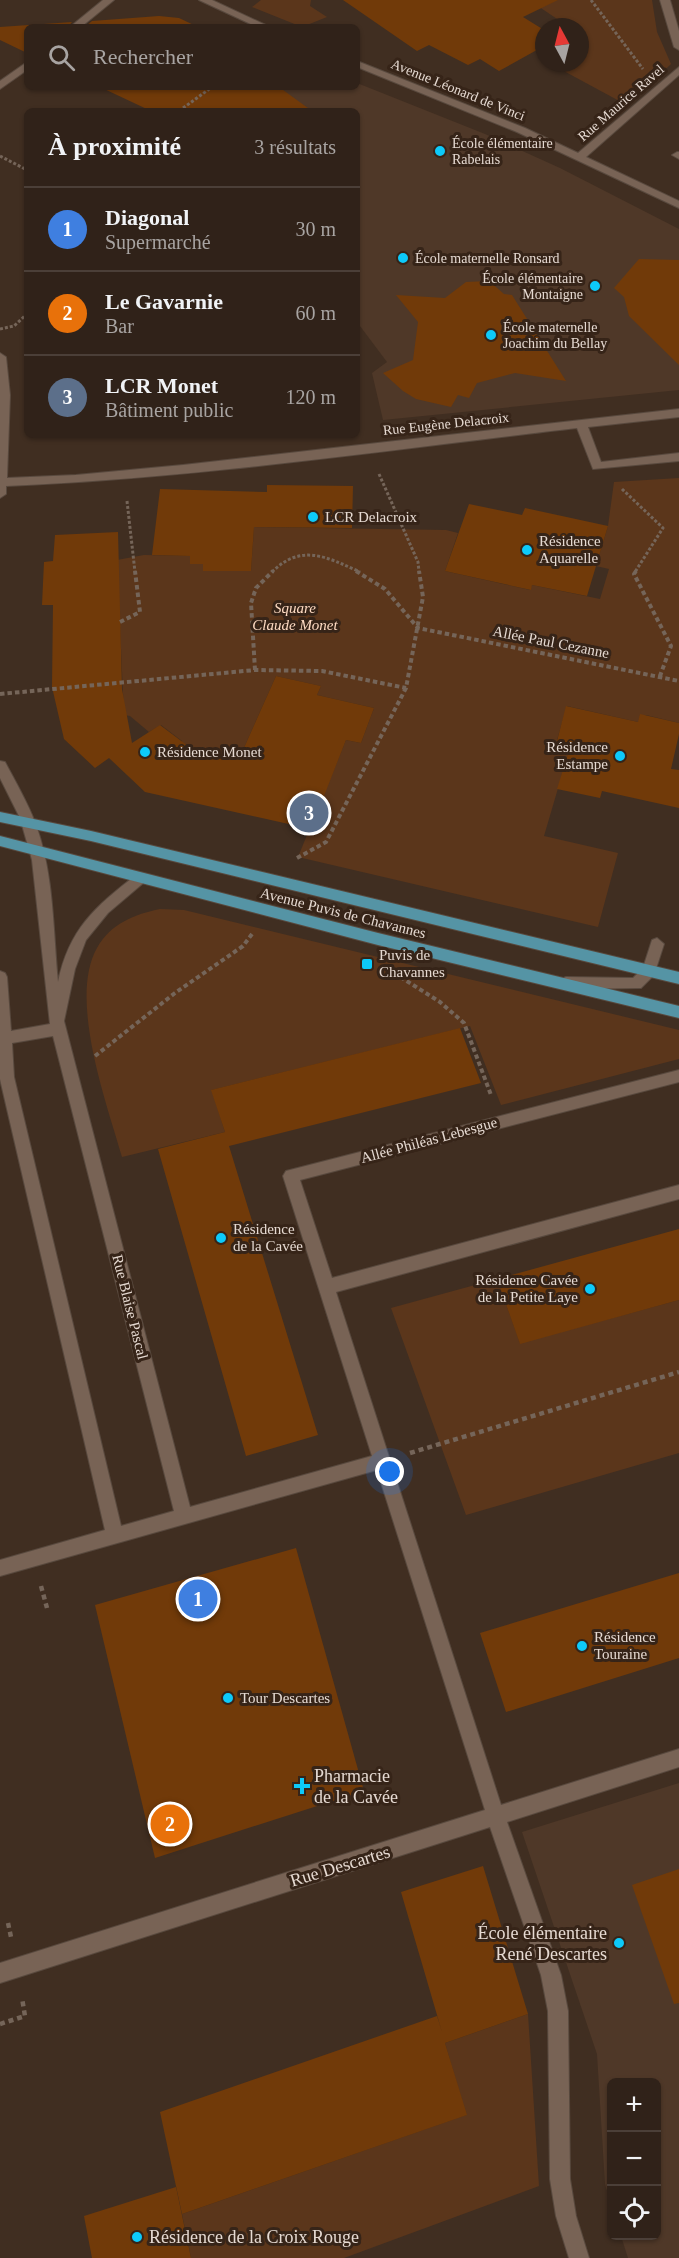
<!DOCTYPE html>
<html lang="fr">
<head>
<meta charset="utf-8">
<style>
  body { margin:0; font-family:"Times New Roman",serif; background:#3c2f26; color:#f1f3f6 }
  .controls { position:absolute; right:18px; bottom:18px; display:grid; overflow:hidden; border-radius:9px; box-shadow:0 2px 4px #0004 }
  .controls button { width:54px; height:54px; display:grid; place-items:center; padding:0; border:0; border-bottom:2px solid #4b3f38; background:#302219; color:#f1f3f6; font:30px sans-serif }
  .compass { position:absolute; left:535px; top:18px; width:54px; height:54px; border-radius:50%; background:#302219; box-shadow:0 2px 4px #0004; rotate:353deg }
  .you { position:absolute; left:390px; top:1472px; width:21px; height:21px; margin:-15px; border:4px solid #fff; border-radius:50%; background:#1a73e8; box-shadow:0 0 0 9px #1a73e833 }
  .badge { display:grid; place-items:center; width:39px; height:39px; border-radius:50%; background:#bca0f2; color:#fff; font-size:20px; font-weight:700 }
  .pin { position:absolute; translate:-50% -50%; border:3px solid #fff; box-shadow:0 2px 6px #0006 }
  .list { margin:0; padding:0; list-style:none }
  h2 { display:flex; justify-content:space-between; align-items:center; height:78px; margin:0; padding:0 24px; font-size:26px }
  h2 small { font-size:20px; font-weight:400; color:#a8a4a2 }
  .list li { display:grid; grid-template-columns:39px 1fr auto; gap:18px; align-items:center; box-sizing:border-box; height:84px; padding:0 24px; border-top:2px solid #4b3f38 }
  .list b { display:block; font-size:22px; white-space:nowrap }
  .list p { margin:0; font-size:20px; white-space:nowrap; color:#a8a4a2 }
  .list em { font-size:20px; font-style:normal; color:#a8a4a2 }
  .icon { flex:none; width:33px; height:33px; fill:none; stroke:currentColor; stroke-width:2; stroke-linecap:round; stroke-linejoin:round }
  .map { position:relative; flex:none; width:679px; height:2258px; overflow:hidden }
  .search { position:absolute; background:#302219; box-shadow:0 2px 4px #0004; left:24px; top:24px; width:336px; height:66px; display:flex; align-items:center; gap:15px; box-sizing:border-box; padding:0 21px; border-radius:9px; color:#a8a4a2; font-size:22px }
  .panel { position:absolute; background:#302219; box-shadow:0 2px 4px #0004; left:24px; top:108px; width:336px; height:330px; border-radius:9px }
  .map>svg:first-child { display:block }
  .built { fill:#4f3828 }
  .green { fill:#5b361b }
  .building { fill:#713a09 }
  .lines { fill:none; stroke-linecap:round; stroke-linejoin:round }
  .minor-casing { stroke:#58493e; stroke-width:2 }
  .major-casing { stroke:#58493e; stroke-width:2 }
  .path-far2 { stroke:#756559; stroke-width:3; stroke-dasharray:3 2; stroke-linecap:butt }
  .path-far1 { stroke:#756559; stroke-width:4; stroke-dasharray:4.5 3; stroke-linecap:butt }
  .path { stroke:#756559; stroke-width:4.5; stroke-dasharray:5 4; stroke-linecap:butt }
  .minor { fill:#786355; fill-rule:evenodd }
  .major { fill:#5594a5; fill-rule:evenodd }
  .poi-dot { fill:#0dcafa; stroke:#362418; stroke-width:2 }
  .labels { text-anchor:middle; dominant-baseline:central; stroke-width:6; stroke-linejoin:round; paint-order:stroke }
  .far-street-label { font-size:14px; fill:#e6dad2; stroke:#362418 }
  .far-poi-label { font-size:14px; fill:#e6dad2; stroke:#362418; text-anchor:start }
  .poi-label { font-size:15px; fill:#e6dad2; stroke:#362418; text-anchor:start }
  .park-label { font-size:15px; font-style:italic; fill:#fddac2; stroke:#362418 }
  .street-label { font-size:15px; fill:#e6dad2; stroke:#362418 }
  .near-poi-label { font-size:18px; fill:#e6dad2; stroke:#362418; text-anchor:start }
  .near-street-label { font-size:18px; fill:#e6dad2; stroke:#362418 }
</style>
</head>
<body>
<div class="map">
<svg width="679" height="2258" viewBox="0 0 679 2258">
  <rect width="100%" height="100%" fill="#402e21"/>
  <g class="built">
    <path d="M357,83L485,134L560,168L679,229V390L383,420L372,373L387,362L357,322V111H191L277,87H357Z"/>
    <path d="M679,1783V2258H628L621,2236H656V2082H612L611,2204L605,2184L597,2054L522,1832Z"/>
  </g>
  <g class="green">
    <path d="M261,0H311L310,6L327,17L302,27L252,7Z"/>
    <path d="M536,0H652L657,32L671,64L630,103H623L549,63H580V27H569L532,2Z"/>
    <path d="M679,478V723L646,715L638,722L567,706L557,740L571,744L544,836L618,853L598,927L298,857L346,740L361,743L374,708L317,695L321,686L276,676L239,759L181,745L182,741L161,725L149,732L130,716L124,715L117,560L144,555L190,556V564H203V571H251L254,527L446,530L458,533L445,571L530,590L532,585L600,599L609,569L596,566L608,526L614,482Z"/>
    <path d="M160,909L184,910L679,1030V1059L501,1105L470,1026L212,1090L225,1132L122,1157C107,1104 68,999 97,948C110,924 135,914 160,909Z"/>
    <path d="M497,1279L520,1343L679,1300V1453L466,1515L391,1308Z"/>
    <path d="M528,2014L539,2186L344,2258H191L182,2214L466,2115L445,2043Z"/>
  </g>
  <g class="building">
    <path d="M343,0H558L523,17L544,30V46L499,71L480,59L468,65L429,45L417,51Z"/>
    <path d="M159,16L179,18L198,27H85L92,21Z"/>
    <path d="M72,22L68,27H27V53L0,40V27Z"/>
    <path d="M100,87H279L312,111H151Z"/>
    <path d="M639,259L679,260V365L629,316L624,297L614,288Z"/>
    <path d="M489,281L504,294L512,295L566,381L515,373L477,383L469,398L458,395L451,407L416,399L403,391L383,373L413,360L418,322L396,295L445,298L466,282Z"/>
    <path d="M267,485L353,486L352,528L254,527L251,571H203V564H190V556L152,555L160,489L267,492Z"/>
    <path d="M469,504L522,515L525,508L608,526L587,596L532,585L531,590L445,571Z"/>
    <path d="M118,532L122,689L132,743L160,725L188,746L239,759L276,676L321,686L317,695L374,708L361,743L346,740L311,829L145,792L109,758L95,768L64,739L52,687L53,605H42L44,562L53,561L55,535Z"/>
    <path d="M566,706L638,722L640,714L679,723V734L671,769L679,770V808L602,791L600,798L557,789L571,744L557,741Z"/>
    <path d="M460,1028L481,1083L229,1146L318,1435L246,1456L158,1149L225,1132L211,1090Z"/>
    <path d="M679,1229V1300L520,1344L497,1279Z"/>
    <path d="M296,1548L364,1791L155,1858L95,1605Z"/>
    <path d="M679,1573V1658L506,1712L480,1633Z"/>
    <path d="M483,1866L528,2014L445,2043L467,2115L182,2214L160,2112L437,2016L442,2032L401,1892Z"/>
    <path d="M679,1869V2003L674,2004L632,1885Z"/>
    <path d="M176,2187L191,2258H92L84,2216Z"/>
  </g>
  <g class="lines">
    <g class="minor-casing">
      <g id="minor">
        <path d="M103,0H114L81,27H70Z"/>
        <path d="M199,0H212L270,27H257Z"/>
        <path d="M660,0H670L679,31V50L674,47Z"/>
        <path d="M357,61L525,128L578,153L679,67V75L586,157L679,201V208L517,132L357,67Z"/>
        <path d="M27,62V70L0,89V81Z"/>
        <path d="M677,152H679V159L672,155Z"/>
        <path d="M0,353L6,357L10,395L7,478L76,475L183,465L679,409V417L588,427L601,462L679,453V461L593,469L577,428C387,450 197,478 6,486V494L0,498Z"/>
        <path d="M0,761L5,762C16,783 28,803 36,825C54,875 53,930 58,982C69,929 95,907 136,875H146L148,879L108,913L86,940L75,969L64,1021L190,1507L372,1456L283,1176L286,1171L679,1070V1082L300,1180L332,1278L679,1185V1199L336,1292L501,1805L679,1749V1767L507,1822L561,1975L568,2011L570,2179L576,2216L589,2258H569L556,2216L550,2179L548,2011L541,1975L490,1827L0,1983V1963L485,1810L377,1470L0,1576V1560L105,1530L0,1079V971L5,973L7,977L11,1031L50,1024L32,860L20,818L0,778ZM53,1036L174,1511L121,1526L14,1077L12,1043Z"/>
        <path d="M657,938L664,944L654,975L641,988L566,989L561,987L559,983L561,979L566,977L633,978L643,968L652,940Z"/>
      </g>
    </g>
    <g class="major-casing">
      <g id="major">
        <path d="M0,812L91,831L679,972V984L91,841L0,822Z"/>
        <path d="M0,836L378,933L679,1006V1018L378,945L0,846Z"/>
      </g>
    </g>
    <g class="path-far2">
      <path d="M591,0L643,69"/>
      <path d="M179,111L212,87"/>
      <path d="M0,156L27,170"/>
      <path d="M0,329L14,326L27,314"/>
      <path d="M379,474L418,562L419,572"/>
      <path d="M622,489L663,528L635,572"/>
      <path d="M127,501L135,572"/>
      <path d="M272,572C301,543 327,557 360,572"/>
    </g>
    <g class="path-far1">
      <path d="M356,571L385,589L418,628L679,681"/>
      <path d="M636,571L634,574L671,646L660,676"/>
      <path d="M120,622L140,612L135,571"/>
      <path d="M255,670L251,603L256,588L273,571"/>
      <path d="M0,694L255,670L322,671L406,688"/>
      <path d="M297,858L326,842L406,688L423,597L419,571"/>
      <path d="M394,973L440,1002L464,1023L491,1095"/>
      <path d="M95,1056L175,993L243,946L252,934"/>
    </g>
    <g class="path">
      <path d="M410,1453L679,1372"/>
      <path d="M41,1586L47,1608"/>
      <path d="M8,1923L11,1937"/>
      <path d="M0,2024L25,2016L22,1998"/>
    </g>
    <use href="#minor" class="minor"/>
    <use href="#major" class="major"/>
  </g>
  <g class="poi-dot">
    <circle cx="440" cy="151" r="6"/>
    <circle cx="403" cy="258" r="6"/>
    <circle cx="595" cy="286" r="6"/>
    <circle cx="491" cy="335" r="6"/>
    <circle cx="313" cy="517" r="6"/>
    <circle cx="527" cy="550" r="6"/>
    <circle cx="145" cy="752" r="6"/>
    <circle cx="620" cy="756" r="6"/>
    <rect x="361" y="958" width="12" height="12" rx="3"/>
    <circle cx="221" cy="1238" r="6"/>
    <circle cx="590" cy="1289" r="6"/>
    <circle cx="582" cy="1646" r="6"/>
    <circle cx="228" cy="1698" r="6"/>
    <path d="M299 1777h6v6h6v6h-6v6h-6v-6h-6v-6h6z"/>
    <circle cx="619" cy="1943" r="6"/>
    <circle cx="137" cy="2237" r="6"/>
  </g>
  <g class="labels">
    <g class="far-street-label">
      <text transform="translate(458 90) rotate(22)">Avenue Léonard de Vinci</text>
      <text transform="translate(621 103) rotate(-41)">Rue Maurice Ravel</text>
      <text transform="translate(446 424) rotate(-6)">Rue Eugène Delacroix</text>
    </g>
    <g class="far-poi-label">
      <text x="452" y="143">École élémentaire<tspan x="452" dy="16">Rabelais</tspan></text>
      <text x="415" y="258">École maternelle Ronsard</text>
      <text x="583" y="278" text-anchor="end">École élémentaire<tspan x="583" dy="16">Montaigne</tspan></text>
      <text x="503" y="327">École maternelle<tspan x="503" dy="16">Joachim du Bellay</tspan></text>
    </g>
    <g class="poi-label">
      <text x="325" y="517">LCR Delacroix</text>
      <text x="539" y="541">Résidence<tspan x="539" dy="17">Aquarelle</tspan></text>
      <text x="608" y="747" text-anchor="end">Résidence<tspan x="608" dy="17">Estampe</tspan></text>
      <text x="157" y="752">Résidence Monet</text>
      <text x="379" y="955">Puvis de<tspan x="379" dy="17">Chavannes</tspan></text>
      <text x="233" y="1229">Résidence<tspan x="233" dy="17">de la Cavée</tspan></text>
      <text x="578" y="1280" text-anchor="end">Résidence Cavée<tspan x="578" dy="17">de la Petite Laye</tspan></text>
      <text x="594" y="1637">Résidence<tspan x="594" dy="17">Touraine</tspan></text>
      <text x="240" y="1698">Tour Descartes</text>
    </g>
    <g class="park-label">
      <text x="295" y="608">Square<tspan x="295" dy="17">Claude Monet</tspan></text>
    </g>
    <g class="street-label">
      <text transform="translate(551 642) rotate(11)">Allée Paul Cezanne</text>
      <text transform="translate(343 913) rotate(14)">Avenue Puvis de Chavannes</text>
      <text transform="translate(429 1140) rotate(-15)">Allée Philéas Lebesgue</text>
      <text transform="translate(130 1307) rotate(76)">Rue Blaise Pascal</text>
    </g>
    <g class="near-poi-label">
      <text x="314" y="1776">Pharmacie<tspan x="314" dy="21">de la Cavée</tspan></text>
      <text x="607" y="1933" text-anchor="end">École élémentaire<tspan x="607" dy="21">René Descartes</tspan></text>
      <text x="149" y="2237">Résidence de la Croix Rouge</text>
    </g>
    <g class="near-street-label">
      <text transform="translate(340 1866) rotate(-17)">Rue Descartes</text>
    </g>
  </g>
</svg>
<div class="controls">
<button>+</button>
<button>−</button>
<button><svg class="icon" aria-label="locate" viewBox="0 0 24 24"><circle cx="12" cy="12" r="6"/><path d="M12 2v4M12 18v4M2 12h4M18 12h4"/></svg></button>
</div>
<svg class="compass" viewBox="-18 -18 36 36"><path d="M0-13l5 13h-10z" fill="#e53935"/><path d="M0 13l5-13h-10z" fill="#a8a4a2"/></svg>
<div class="you"></div>
<div class="pin badge" style="left:198px;top:1599px;background:#3f7fe0">1</div>
<div class="pin badge" style="left:170px;top:1824px;background:#e8710a">2</div>
<div class="pin badge" style="left:309px;top:813px;background:#5c6f8a">3</div>
<div class="search"><svg class="icon" aria-label="search" viewBox="0 0 24 24"><circle cx="10" cy="10" r="6"/><path d="M15 15l6 6"/></svg>Rechercher</div>
<section class="panel">
<h2>À proximité<small>3 résultats</small></h2>
<ul class="list">
<li><span class="badge" style="background:#3f7fe0">1</span><div><b>Diagonal</b><p>Supermarché</p></div><em>30 m</em></li>
<li><span class="badge" style="background:#e8710a">2</span><div><b>Le Gavarnie</b><p>Bar</p></div><em>60 m</em></li>
<li><span class="badge" style="background:#5c6f8a">3</span><div><b>LCR Monet</b><p>Bâtiment public</p></div><em>120 m</em></li>
</ul>
</section>
</div>
</body>
</html>
